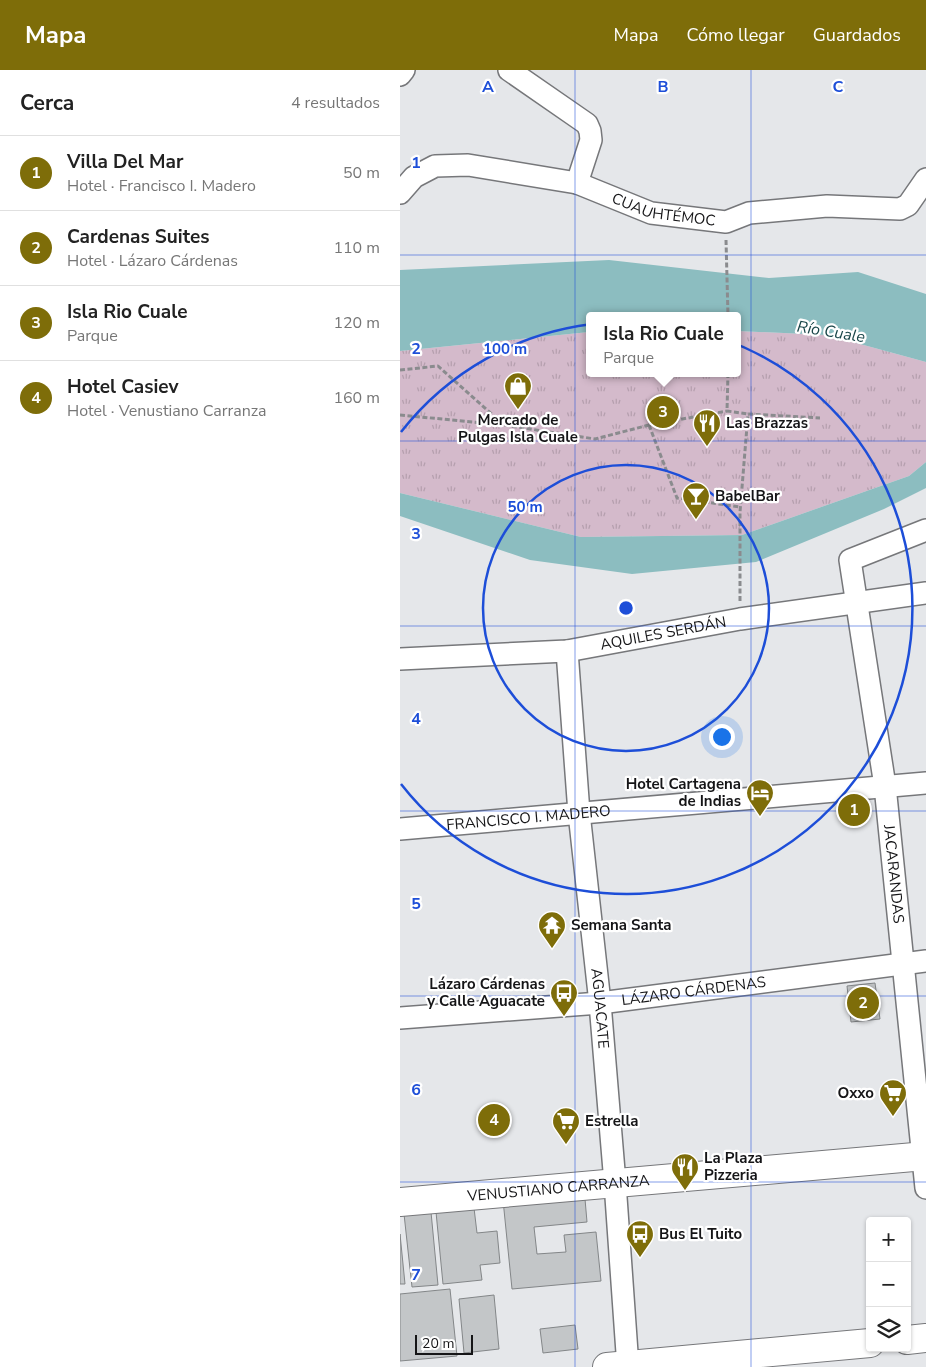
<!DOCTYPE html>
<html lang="es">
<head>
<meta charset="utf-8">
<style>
  body { margin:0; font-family:"Nunito Sans",sans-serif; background:#f6f6f6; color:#222 }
  .controls { position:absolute; right:15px; bottom:15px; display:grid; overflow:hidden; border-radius:5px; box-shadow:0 1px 4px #0004 }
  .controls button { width:45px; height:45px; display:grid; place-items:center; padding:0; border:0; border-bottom:1px solid #e0e0e0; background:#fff; color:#222; font:25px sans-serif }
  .scale { position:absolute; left:15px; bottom:12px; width:58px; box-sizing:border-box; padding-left:5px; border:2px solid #151517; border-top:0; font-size:14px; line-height:18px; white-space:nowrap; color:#151517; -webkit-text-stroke:4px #fff; paint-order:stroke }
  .you { position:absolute; left:321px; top:666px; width:18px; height:18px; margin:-12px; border:4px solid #fff; border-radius:50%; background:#1a73e8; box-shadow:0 0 0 8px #1a73e833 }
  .badge { display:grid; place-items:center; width:32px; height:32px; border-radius:50%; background:#7e6d09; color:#fff; font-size:16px; font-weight:700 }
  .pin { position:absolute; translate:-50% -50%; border:2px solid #fff; box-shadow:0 1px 5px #0006 }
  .popup { position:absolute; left:186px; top:242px; width:155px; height:65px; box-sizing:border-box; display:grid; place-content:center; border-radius:5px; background:#fff; filter:drop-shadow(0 1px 4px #0005); font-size:16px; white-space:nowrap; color:#767676 }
  .popup b { font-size:19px; color:#222 }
  .popup::after { content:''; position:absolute; left:50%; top:100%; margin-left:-10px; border:10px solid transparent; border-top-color:#fff }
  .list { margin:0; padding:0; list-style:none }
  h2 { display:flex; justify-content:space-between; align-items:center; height:65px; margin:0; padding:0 20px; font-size:21px }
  h2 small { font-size:16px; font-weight:400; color:#767676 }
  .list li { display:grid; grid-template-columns:32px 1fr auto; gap:15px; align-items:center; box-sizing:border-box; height:75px; padding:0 20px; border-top:1px solid #e0e0e0 }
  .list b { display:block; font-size:19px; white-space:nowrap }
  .list p { margin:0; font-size:16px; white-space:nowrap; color:#767676 }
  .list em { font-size:16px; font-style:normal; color:#767676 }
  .icon { flex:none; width:28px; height:28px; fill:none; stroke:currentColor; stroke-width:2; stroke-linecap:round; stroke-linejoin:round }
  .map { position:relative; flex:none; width:526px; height:1297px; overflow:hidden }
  header { display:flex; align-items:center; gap:30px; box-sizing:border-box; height:70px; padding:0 25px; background:#7e6d09; color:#fff }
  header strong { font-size:24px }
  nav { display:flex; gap:28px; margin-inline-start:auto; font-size:18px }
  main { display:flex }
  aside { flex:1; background:#fff }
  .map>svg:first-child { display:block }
  .grass { fill:url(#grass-tufts) }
  .water { fill:#8cbdc0 }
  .building { fill:#c3c6c8; stroke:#838688 }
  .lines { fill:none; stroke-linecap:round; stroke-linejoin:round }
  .minor-casing { stroke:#76777a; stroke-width:24 }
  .primary-casing { stroke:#76777a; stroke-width:30 }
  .path { stroke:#8a8b8e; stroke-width:3; stroke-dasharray:5 2.5; stroke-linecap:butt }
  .minor { stroke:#fff; stroke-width:21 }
  .primary { stroke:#fff; stroke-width:28 }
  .grid { fill:none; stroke:#1d4ed8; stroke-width:1; stroke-opacity:0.55 }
  .ring { fill:none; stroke:#1d4ed8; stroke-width:2.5 }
  .labels { text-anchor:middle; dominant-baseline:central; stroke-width:4.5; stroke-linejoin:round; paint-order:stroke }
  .street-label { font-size:15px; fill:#151517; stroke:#fff }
  .poi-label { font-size:15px; font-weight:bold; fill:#151517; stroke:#fff; text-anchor:start }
  .water-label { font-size:16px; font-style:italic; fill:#184548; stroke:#fff }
  .grid-label { font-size:16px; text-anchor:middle; font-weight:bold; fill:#1d4ed8; stroke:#fff; stroke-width:4.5; stroke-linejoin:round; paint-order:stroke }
  .centre { fill:#1d4ed8; stroke:#fff; stroke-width:2.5 }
  .ring-label { font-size:15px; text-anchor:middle; font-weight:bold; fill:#1d4ed8; stroke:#fff; stroke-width:4.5; stroke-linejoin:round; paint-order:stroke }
</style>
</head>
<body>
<header>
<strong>Mapa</strong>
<nav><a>Mapa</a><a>Cómo llegar</a><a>Guardados</a></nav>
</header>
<main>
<aside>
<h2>Cerca<small>4 resultados</small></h2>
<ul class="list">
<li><span class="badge">1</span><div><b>Villa Del Mar</b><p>Hotel · Francisco I. Madero</p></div><em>50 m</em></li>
<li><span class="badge">2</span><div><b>Cardenas Suites</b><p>Hotel · Lázaro Cárdenas</p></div><em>110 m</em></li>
<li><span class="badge">3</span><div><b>Isla Rio Cuale</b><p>Parque</p></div><em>120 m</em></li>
<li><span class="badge">4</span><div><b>Hotel Casiev</b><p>Hotel · Venustiano Carranza</p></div><em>160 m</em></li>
</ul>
</aside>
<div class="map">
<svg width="526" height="1297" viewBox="0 0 526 1297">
  <defs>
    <pattern id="grass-tufts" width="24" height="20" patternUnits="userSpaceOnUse" patternTransform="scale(1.25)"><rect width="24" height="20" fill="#d4bacb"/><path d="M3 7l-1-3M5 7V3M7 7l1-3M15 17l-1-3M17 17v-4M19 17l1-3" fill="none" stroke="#b59fae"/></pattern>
  </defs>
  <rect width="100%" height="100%" fill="#e5e7ea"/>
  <path class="grass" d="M337,261L427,265L526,292V392L509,406L342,465L181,467L0,423V281L189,262V303H337Z"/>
  <g class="water">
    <path d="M209,190L369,208L458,202L526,224V292L427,265L337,261V246H189V262L0,281V200Z"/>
    <path d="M526,392V418L484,439L356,492L232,504L130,490L0,446V423L181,467L342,465L509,406Z"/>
  </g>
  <g class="building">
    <path d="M475,913L480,949L451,952L447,916Z"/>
    <path d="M136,1128V1134L185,1129L187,1152L134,1157L137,1184L166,1182L164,1165L196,1162L201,1211L112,1219L103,1130Z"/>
    <path d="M74,1138L77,1163L97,1161L100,1193L80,1195L82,1210L43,1214L36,1142Z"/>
    <path d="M31,1142L38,1215L12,1217L4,1144Z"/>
    <path d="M0,1164L5,1214H0Z"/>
    <path d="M50,1219L57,1286L0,1291V1224Z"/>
    <path d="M94,1225L99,1279L64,1283L59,1229Z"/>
    <path d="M175,1255L178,1279L143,1283L140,1259Z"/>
  </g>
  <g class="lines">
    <g class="minor-casing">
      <g id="minor">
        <path d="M109,0L187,54L190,61L191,70L177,113"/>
        <path d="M0,5L4,0"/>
        <path id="s1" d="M0,123L14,107L35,96L68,95L177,113L251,143L326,152L349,143L427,136L500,139L508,135L526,109"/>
        <path id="s2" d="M526,460L450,490L485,716L526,1118"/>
        <path id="s3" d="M167,581L179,743L200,933L215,1113L228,1297"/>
        <path id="s4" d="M0,589L167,581L340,549L526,523"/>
        <path id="s5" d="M0,759L526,713"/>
        <path id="s6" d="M0,948L200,933L526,891"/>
      </g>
    </g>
    <g class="primary-casing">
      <g id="primary">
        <path id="s7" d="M0,1132L526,1086"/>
        <path d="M507,1270L526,1268"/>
        <path d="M207,1297L470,1273"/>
      </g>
    </g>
    <g class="path">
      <path d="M326,170L328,246"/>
      <path d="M0,300L38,296L104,355"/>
      <path d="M328,303L327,341L348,344"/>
      <path d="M0,345L104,355L195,369L249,355L327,341"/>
      <path d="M249,355L277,428L340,437"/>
      <path d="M340,531V442L348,344L420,348"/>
    </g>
    <use href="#minor" class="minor"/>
    <use href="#primary" class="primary"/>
  </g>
  <path class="grid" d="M175,0V1297M351,0V1297M0,185H526M0,371H526M0,556H526M0,741H526M0,926H526M0,1112H526"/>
  <g class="ring">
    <circle cx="226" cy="538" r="143"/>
    <path d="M1 362A286 286 0 1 1 1 714"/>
  </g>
  <defs>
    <g id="shop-pin" transform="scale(1.4375)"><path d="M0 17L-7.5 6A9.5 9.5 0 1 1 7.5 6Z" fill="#7e6d09" stroke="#fff"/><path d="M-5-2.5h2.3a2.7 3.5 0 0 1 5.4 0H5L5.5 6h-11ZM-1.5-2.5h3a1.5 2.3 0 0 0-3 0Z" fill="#fff"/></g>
    <g id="restaurant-pin" transform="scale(1.4375)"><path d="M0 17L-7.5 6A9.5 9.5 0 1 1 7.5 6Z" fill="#7e6d09" stroke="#fff"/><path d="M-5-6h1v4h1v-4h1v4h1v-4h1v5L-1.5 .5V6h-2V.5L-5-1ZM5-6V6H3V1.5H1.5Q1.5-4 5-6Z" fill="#fff"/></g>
    <g id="bar-pin" transform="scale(1.4375)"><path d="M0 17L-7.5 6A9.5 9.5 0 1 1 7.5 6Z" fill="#7e6d09" stroke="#fff"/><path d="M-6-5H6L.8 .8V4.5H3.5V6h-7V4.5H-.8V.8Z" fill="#fff"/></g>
    <g id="hotel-pin" transform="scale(1.4375)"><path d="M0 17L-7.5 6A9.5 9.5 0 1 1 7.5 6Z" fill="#7e6d09" stroke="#fff"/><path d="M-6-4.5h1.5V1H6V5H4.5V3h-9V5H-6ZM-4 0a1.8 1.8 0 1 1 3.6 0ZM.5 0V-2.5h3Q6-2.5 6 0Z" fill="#fff"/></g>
    <g id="temple-pin" transform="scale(1.4375)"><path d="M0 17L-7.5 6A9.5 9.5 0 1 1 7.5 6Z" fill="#7e6d09" stroke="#fff"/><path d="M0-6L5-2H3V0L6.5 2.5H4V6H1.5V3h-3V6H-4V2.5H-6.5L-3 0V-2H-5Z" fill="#fff"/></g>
    <g id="bus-pin" transform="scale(1.4375)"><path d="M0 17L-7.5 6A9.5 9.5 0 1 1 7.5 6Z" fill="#7e6d09" stroke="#fff"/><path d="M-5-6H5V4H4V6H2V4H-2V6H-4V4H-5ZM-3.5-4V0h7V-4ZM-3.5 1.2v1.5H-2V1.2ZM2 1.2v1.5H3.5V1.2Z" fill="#fff"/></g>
    <g id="supermarket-pin" transform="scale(1.4375)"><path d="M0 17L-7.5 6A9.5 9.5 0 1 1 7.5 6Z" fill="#7e6d09" stroke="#fff"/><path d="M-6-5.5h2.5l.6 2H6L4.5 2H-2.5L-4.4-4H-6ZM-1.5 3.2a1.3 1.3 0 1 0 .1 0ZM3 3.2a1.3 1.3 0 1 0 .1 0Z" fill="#fff"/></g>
  </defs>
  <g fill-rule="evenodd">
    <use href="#shop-pin" x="118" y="316"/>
    <use href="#restaurant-pin" x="307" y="353"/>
    <use href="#bar-pin" x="296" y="426"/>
    <use href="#hotel-pin" x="360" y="723"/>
    <use href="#temple-pin" x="152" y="855"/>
    <use href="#bus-pin" x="164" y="923"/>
    <use href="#supermarket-pin" x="493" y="1023"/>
    <use href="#supermarket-pin" x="166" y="1051"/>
    <use href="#restaurant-pin" x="285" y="1097"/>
    <use href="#bus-pin" x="240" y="1164"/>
  </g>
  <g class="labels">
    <g class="street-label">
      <text stroke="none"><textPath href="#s1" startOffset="280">CUAUHTÉMOC</textPath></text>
      <text stroke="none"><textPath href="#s4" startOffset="265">AQUILES SERDÁN</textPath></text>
      <text stroke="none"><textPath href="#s5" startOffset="129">FRANCISCO I. MADERO</textPath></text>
      <text stroke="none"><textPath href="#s2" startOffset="399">JACARANDAS</textPath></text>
      <text stroke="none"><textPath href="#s6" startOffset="295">LÁZARO CÁRDENAS</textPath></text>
      <text stroke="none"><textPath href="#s3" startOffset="359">AGUACATE</textPath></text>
      <text stroke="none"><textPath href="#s7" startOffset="159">VENUSTIANO CARRANZA</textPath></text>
    </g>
    <g class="poi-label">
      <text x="118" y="350" text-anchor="middle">Mercado de<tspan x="118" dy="17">Pulgas Isla Cuale</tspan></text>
      <text x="326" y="353">Las Brazzas</text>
      <text x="315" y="426">BabelBar</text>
      <text x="341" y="714" text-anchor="end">Hotel Cartagena<tspan x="341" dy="17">de Indias</tspan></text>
      <text x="171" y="855">Semana Santa</text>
      <text x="145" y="914" text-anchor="end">Lázaro Cárdenas<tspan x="145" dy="17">y Calle Aguacate</tspan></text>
      <text x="474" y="1023" text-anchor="end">Oxxo</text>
      <text x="185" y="1051">Estrella</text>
      <text x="304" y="1088">La Plaza<tspan x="304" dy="17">Pizzeria</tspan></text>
      <text x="259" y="1164">Bus El Tuito</text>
    </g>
    <g class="water-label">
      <text transform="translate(431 262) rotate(9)">Río Cuale</text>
    </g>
  </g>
  <g class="grid-label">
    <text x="88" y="22">A</text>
    <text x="263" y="22">B</text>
    <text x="438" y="22">C</text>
    <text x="16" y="98">1</text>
    <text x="16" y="284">2</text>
    <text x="16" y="469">3</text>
    <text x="16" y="654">4</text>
    <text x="16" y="839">5</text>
    <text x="16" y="1025">6</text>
    <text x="16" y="1210">7</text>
  </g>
  <circle cx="226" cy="538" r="8" class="centre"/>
  <g class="ring-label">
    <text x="105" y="284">100 m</text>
    <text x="125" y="442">50 m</text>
  </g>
</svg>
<div class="controls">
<button>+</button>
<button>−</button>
<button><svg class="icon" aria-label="layers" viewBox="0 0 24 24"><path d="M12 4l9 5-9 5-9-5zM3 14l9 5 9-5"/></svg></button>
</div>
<div class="scale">20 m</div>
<div class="you"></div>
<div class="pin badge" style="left:454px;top:740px">1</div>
<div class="pin badge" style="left:463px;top:933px">2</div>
<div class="pin badge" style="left:263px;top:342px">3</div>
<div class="popup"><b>Isla Rio Cuale</b>Parque</div>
<div class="pin badge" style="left:94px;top:1050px">4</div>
</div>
</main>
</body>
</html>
